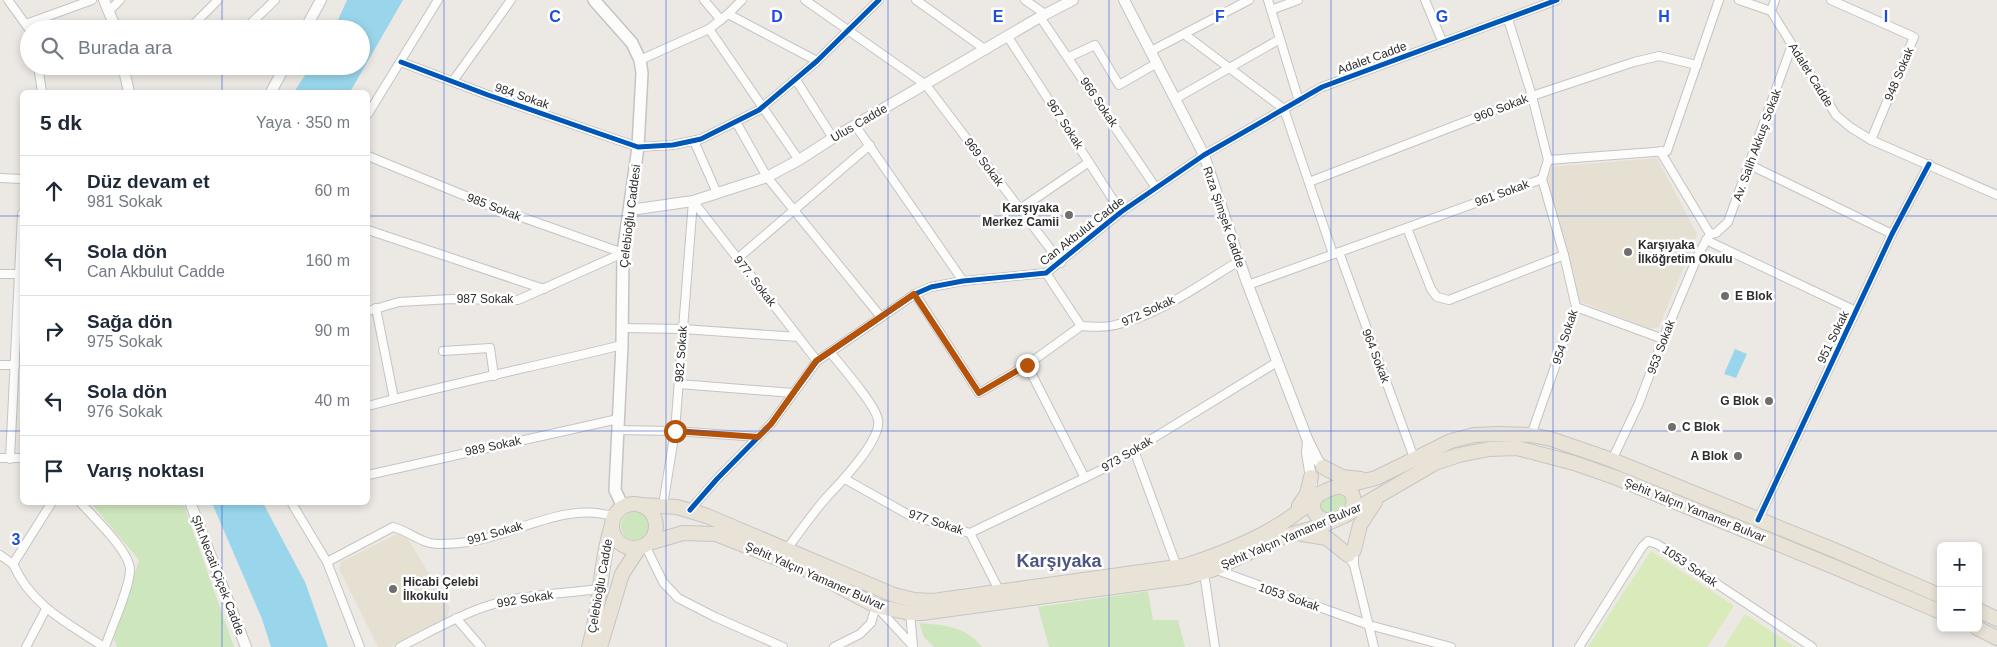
<!DOCTYPE html>
<html lang="tr">
<head>
<meta charset="utf-8">
<style>
  body { margin:0; font-family:Helvetica,sans-serif; background:#f6f6f7; color:#1f2937 }
  .controls { position:absolute; right:15px; bottom:15px; display:grid; overflow:hidden; border-radius:8px; box-shadow:0 2px 8px #0003 }
  .controls button { width:45px; height:45px; display:grid; place-items:center; padding:0; border:0; border-bottom:1px solid #e0e1e3; background:#fff; color:#1f2937; font:25px sans-serif }
  .stop { position:absolute; width:15px; height:15px; margin:-11px; border:4px solid #b45309; border-radius:50%; background:#fff }
  .stop.end { background:#b45309; border-color:#fff; box-shadow:0 1px 5px #0008 }
  .list { margin:0; padding:0; list-style:none }
  h2 { display:flex; justify-content:space-between; align-items:center; height:65px; margin:0; padding:0 20px; font-size:21px }
  h2 small { font-size:16px; font-weight:400; color:#747a83 }
  .list li { display:grid; grid-template-columns:32px 1fr auto; gap:15px; align-items:center; box-sizing:border-box; height:70px; padding:0 20px; border-top:1px solid #e0e1e3 }
  .list b { display:block; font-size:19px; white-space:nowrap }
  .list p { margin:0; font-size:16px; white-space:nowrap; color:#747a83 }
  .list em { font-size:16px; font-style:normal; color:#747a83 }
  .icon { flex:none; width:28px; height:28px; fill:none; stroke:currentColor; stroke-width:2; stroke-linecap:round; stroke-linejoin:round }
  .map { position:relative; flex:none; width:1997px; height:647px; overflow:hidden }
  .search { position:absolute; background:#fff; box-shadow:0 2px 8px #0003; left:20px; top:20px; width:350px; height:55px; display:flex; align-items:center; gap:12px; box-sizing:border-box; padding:0 18px; border-radius:28px; color:#747a83; font-size:19px }
  .panel { position:absolute; background:#fff; box-shadow:0 2px 8px #0003; left:20px; top:90px; width:350px; height:415px; border-radius:8px }
  .map>svg:first-child { display:block }
  .education { fill:#e6e0d3 }
  .green { fill:#cee6be }
  .pitch { fill:#d9eabb }
  .water { fill:#99d6ec }
  .lines { fill:none; stroke-linecap:round; stroke-linejoin:round }
  .minor-casing { stroke:#c5c4c5; stroke-width:10 }
  .tertiary-casing { stroke:#c5c4c5; stroke-width:12 }
  .secondary-casing { stroke:#c5c4c5; stroke-width:14 }
  .trunk-casing { stroke:#c6c5c4; stroke-width:16 }
  .minor { stroke:#fcfcfb; stroke-width:8 }
  .tertiary { stroke:#fcfcfb; stroke-width:10 }
  .secondary { stroke:#fcfcfb; stroke-width:11 }
  .trunk { stroke:#e9e2d6; stroke-width:14 }
  .cycleway-casing { stroke:#fff; stroke-width:8 }
  .cycleway { stroke:#0057b8; stroke-width:5 }
  .route { stroke:#b45309; stroke-width:6 }
  .grid { fill:none; stroke:#1d4ed8; stroke-width:1; stroke-opacity:0.55 }
  .poi-dot { fill:#706f6e; stroke:#fff; stroke-width:2 }
  .labels { text-anchor:middle; dominant-baseline:central; stroke-width:5; stroke-linejoin:round; paint-order:stroke }
  .street-label { font-size:12px; fill:#2e2e2e; stroke:#fff }
  .poi-label { font-size:12px; font-weight:bold; fill:#2e2e2e; stroke:#fff; text-anchor:start }
  .district-label { font-size:18px; font-weight:bold; fill:#4d5680; stroke:#fff }
  .grid-label { font-size:16px; text-anchor:middle; font-weight:bold; fill:#1d4ed8; stroke:#fff; stroke-width:5; stroke-linejoin:round; paint-order:stroke }
</style>
</head>
<body>
<div class="map">
<svg width="1997" height="647" viewBox="0 0 1997 647">
  <rect width="100%" height="100%" fill="#ece8e4"/>
  <g class="education">
    <path d="M1657,158L1697,234L1659,327L1650,329L1579,301L1544,177L1549,167Z"/>
    <path d="M403,531L450,608L447,617L391,647H378L339,569L341,562Z"/>
  </g>
  <g class="green">
    <path d="M1336,492L1346,497C1348,510 1333,516 1322,512L1319,507L1320,502Z"/>
    <path d="M91,503H183L234,647H117L114,639L139,560Z"/>
    <circle cx="635" cy="526" r="14"/>
    <path d="M1148,591L1153,620H1178L1185,647H1049L1038,607Z"/>
    <path d="M919,623C944,625 966,626 982,647H934L924,637Z"/>
  </g>
  <g class="pitch">
    <path d="M1651,551L1734,606L1707,647H1588Z"/>
    <path d="M1745,614L1795,647H1724Z"/>
  </g>
  <g class="water">
    <path d="M347,0H403L350,92H294L311,66H361V29H334Z"/>
    <path d="M1735,349L1747,354L1736,378L1724,374Z"/>
    <path d="M212,503H263L305,582L328,647H271L262,619Z"/>
  </g>
  <g class="lines">
    <g class="minor-casing">
      <g id="minor">
        <path d="M8,0L29,29"/>
        <path d="M704,0L721,20"/>
        <path d="M805,0L926,85L1061,263"/>
        <path d="M916,0L986,50"/>
        <path d="M1025,0L1045,14"/>
        <path d="M1268,0L1299,101"/>
        <path d="M1425,0L1443,43"/>
        <path d="M1739,0L1771,11L1836,115L1850,127L1871,140L1997,195"/>
        <path d="M1831,0L1914,37L1871,140"/>
        <path d="M1271,10L1298,0"/>
        <path d="M109,11L120,0"/>
        <path d="M1771,11L1775,0"/>
        <path d="M728,14L817,61"/>
        <path d="M1040,17L1156,188"/>
        <path d="M1508,19L1532,96L1548,160"/>
        <path d="M26,24L92,0"/>
        <path d="M115,24L138,29"/>
        <path d="M189,29L218,0"/>
        <path d="M245,29L275,0"/>
        <path d="M709,29L799,160"/>
        <path d="M1184,34L1284,109L1333,254"/>
        <path d="M1008,37L1121,212"/>
        <path d="M1151,51L1249,0"/>
        <path d="M1069,57L1095,45L1119,85L1157,63"/>
        <path d="M640,60L709,29L728,14L742,0"/>
        <path d="M401,62L488,95L638,147L673,145L701,139L759,110L817,61L879,0"/>
        <path d="M38,66L42,92"/>
        <path d="M796,80L833,138"/>
        <path d="M453,81L511,0"/>
        <path d="M1175,99L1280,39"/>
        <path d="M368,114L438,0"/>
        <path d="M736,122L767,177L881,317"/>
        <path d="M855,125L963,281"/>
        <path d="M694,141L717,193"/>
        <path d="M1660,151L1710,234"/>
        <path d="M368,156L490,206L623,253"/>
        <path d="M1548,160L1667,151L1719,0"/>
        <path d="M1750,165L1892,234"/>
        <path d="M0,178L22,179"/>
        <path d="M1309,182L1532,96L1634,62L1659,56L1697,65"/>
        <path d="M693,201L817,361"/>
        <path d="M1020,209L1089,162"/>
        <path d="M1407,228L1431,289L1437,297L1449,300L1564,255"/>
        <path d="M368,230L544,289"/>
        <path d="M1710,234L1716,233L1728,222L1792,45"/>
        <path d="M1706,240L1856,311"/>
        <path d="M1339,252L1414,458"/>
        <path d="M737,259L870,145"/>
        <path d="M1046,273L1081,326C1092,327 1104,328 1115,325C1158,316 1202,283 1239,261"/>
        <path d="M0,274H19"/>
        <path d="M1248,285L1542,179L1548,160"/>
        <path d="M915,294L979,393L1027,365L1081,326"/>
        <path d="M1576,307L1663,339"/>
        <path d="M376,308L394,399"/>
        <path d="M368,311L399,302L452,299L518,300L623,253"/>
        <path d="M623,328L683,329L798,337"/>
        <path d="M443,351L490,348L494,376"/>
        <path d="M0,365H15"/>
        <path d="M1027,365L1085,478"/>
        <path d="M679,384L793,393"/>
        <path d="M368,406C452,383 538,366 622,345"/>
        <path d="M617,430L675,431L758,437"/>
        <path d="M1531,435L1576,307L1564,255L1542,179"/>
        <path d="M1134,450L1177,567"/>
        <path d="M0,458H22"/>
        <path d="M10,459L22,214"/>
        <path d="M1612,460L1639,403L1663,339L1699,253L1710,234"/>
        <path d="M368,475L618,419"/>
        <path d="M845,479L909,515L970,533L1000,592"/>
        <path d="M80,502C93,517 130,551 130,570C130,587 111,629 105,647"/>
        <path d="M291,502L327,562L360,647"/>
        <path d="M663,505L675,431L693,201"/>
        <path d="M690,510L717,479L771,424L817,361L915,294L931,287L963,281L1046,273L1121,212L1204,155L1322,87L1557,0"/>
        <path d="M1758,520L1892,234L1929,164"/>
        <path d="M970,533L1103,469L1277,362"/>
        <path d="M645,545L663,582L678,598L715,617L783,647"/>
        <path d="M786,550C799,533 812,514 826,498C839,484 882,440 878,420C876,405 841,366 830,352"/>
        <path d="M1346,553L1354,565V549"/>
        <path d="M0,555L13,564"/>
        <path d="M327,562L393,527C409,531 423,545 439,544C450,544 463,543 474,541C517,533 569,501 614,517"/>
        <path d="M13,564C32,606 67,623 104,647"/>
        <path d="M13,564L52,502"/>
        <path d="M1354,565L1374,647"/>
        <path d="M1214,569L1369,625L1451,647"/>
        <path d="M1204,573L1215,647"/>
        <path d="M877,607L912,645"/>
        <path d="M910,613L913,646"/>
        <path d="M456,618L481,647"/>
        <path d="M26,647L46,609"/>
        <path d="M400,647C428,633 455,617 484,607C520,594 561,594 599,589"/>
        <path d="M834,647L860,634L871,623L876,606"/>
        <path d="M1579,647L1642,547L1648,541L1657,544L1812,647"/>
      </g>
    </g>
    <g class="tertiary-casing">
      <g id="tertiary">
        <path d="M104,0L116,29"/>
        <path d="M1124,0L1204,155L1246,280L1308,441"/>
        <path d="M305,29L321,0"/>
        <path d="M123,66L129,92"/>
        <path d="M271,92L285,66"/>
        <path d="M630,210L693,201L767,177L799,160L833,138L1040,17L1073,0"/>
        <path d="M1312,484L1307,453L1308,441L1318,461L1328,472"/>
        <path d="M190,502L246,647"/>
      </g>
    </g>
    <g class="secondary-casing">
      <path id="secondary" d="M594,0L632,43L640,60L642,73L638,147L623,253L622,345L615,490L623,507"/>
    </g>
    <g class="trunk-casing">
      <g id="trunk">
        <path d="M1323,467L1342,477L1361,479"/>
        <path d="M1340,487L1376,478L1451,441L1474,435L1496,434L1531,435L1551,439L1612,460L1834,550L1941,596"/>
        <circle cx="634" cy="526" r="22"/>
        <path d="M641,505L677,507L707,516L894,595L914,600L933,601L1184,566C1231,551 1280,531 1317,496"/>
        <path d="M1299,506L1307,494L1311,477"/>
        <path d="M1334,520C1323,522 1312,516 1313,504C1314,497 1320,493 1326,491C1330,489 1336,486 1341,487C1357,489 1357,508 1345,515"/>
        <path d="M1302,534L1327,538L1348,555"/>
        <path d="M649,543L683,533L716,534L812,572L876,606L910,613H922L1187,577L1214,569L1282,537L1321,526L1344,516L1435,463L1459,455L1489,449L1517,448L1574,463L1617,478L1837,568L1941,612"/>
        <path d="M1354,550L1360,525L1375,502"/>
        <path d="M1978,610L1997,619"/>
        <path d="M1977,628L1997,638"/>
        <path d="M589,647C601,607 599,565 612,525"/>
        <path d="M600,647L622,574L639,548"/>
      </g>
    </g>
    <use href="#minor" class="minor"/>
    <use href="#tertiary" class="tertiary"/>
    <use href="#secondary" class="secondary"/>
    <use href="#trunk" class="trunk"/>
    <g class="cycleway-casing">
      <g id="cycleway">
        <path d="M401,62L488,95L638,147L673,145L701,139L759,110L817,61L879,0"/>
        <path d="M690,510L717,479L771,424L817,361L915,294L931,287L963,281L1046,273L1121,212L1204,155L1322,87L1557,0"/>
        <path d="M1758,520L1892,234L1929,164"/>
      </g>
    </g>
    <use href="#cycleway" class="cycleway"/>
  </g>
  <g class="lines">
    <path class="route" d="M675,431L758,437L771,424L816,361L914,294L979,393L1027,365"/>
  </g>
  <path class="grid" d="M222,0V29M444,0V647M666,0V647M888,0V647M1109,0V647M1331,0V647M1553,0V647M1775,0V647M222,66V92M0,216H22M368,216H1997M0,431H22M368,431H1997M222,502V647"/>
  <g class="poi-dot">
    <circle cx="1069" cy="215" r="5"/>
    <circle cx="1628" cy="252" r="5"/>
    <circle cx="1725" cy="296" r="5"/>
    <circle cx="1769" cy="401" r="5"/>
    <circle cx="1672" cy="427" r="5"/>
    <circle cx="1738" cy="456" r="5"/>
    <circle cx="393" cy="589" r="5"/>
  </g>
  <g class="labels">
    <g class="street-label">
      <text transform="translate(1372 58) rotate(-20)">Adalet Cadde</text>
      <text transform="translate(1899 74) rotate(-67)">948 Sokak</text>
      <text transform="translate(1811 75) rotate(58)">Adalet Cadde</text>
      <text transform="translate(522 96) rotate(19)">984 Sokak</text>
      <text transform="translate(1099 102) rotate(56)">966 Sokak</text>
      <text transform="translate(1501 108) rotate(-21)">960 Sokak</text>
      <text transform="translate(859 123) rotate(-30)">Ulus Cadde</text>
      <text transform="translate(1065 124) rotate(57)">967 Sokak</text>
      <text transform="translate(1757 145) rotate(-70)">Av. Salih Akkuş Sokak</text>
      <text transform="translate(984 162) rotate(53)">969 Sokak</text>
      <text transform="translate(1502 193) rotate(-20)">961 Sokak</text>
      <text transform="translate(494 207) rotate(21)">985 Sokak</text>
      <text transform="translate(630 216) rotate(-83)">Çelebioğlu Caddesi</text>
      <text transform="translate(1224 217) rotate(71)">Rıza Şimşek Cadde</text>
      <text transform="translate(1082 231) rotate(-38)">Can Akbulut Cadde</text>
      <text transform="translate(755 281) rotate(52)">977. Sokak</text>
      <text x="485" y="299">987 Sokak</text>
      <text transform="translate(1148 311) rotate(-25)">972 Sokak</text>
      <text transform="translate(1565 337) rotate(-72)">954 Sokak</text>
      <text transform="translate(1833 337) rotate(-64)">951 Sokak</text>
      <text transform="translate(1661 347) rotate(-69)">953 Sokak</text>
      <text transform="translate(681 354) rotate(-86)">982 Sokak</text>
      <text transform="translate(1376 356) rotate(69)">964 Sokak</text>
      <text transform="translate(493 446) rotate(-12)">989 Sokak</text>
      <text transform="translate(1127 454) rotate(-31)">973 Sokak</text>
      <text transform="translate(1695 510) rotate(22)">Şehit Yalçın Yamaner Bulvar</text>
      <text transform="translate(936 522) rotate(18)">977 Sokak</text>
      <text transform="translate(495 533) rotate(-16)">991 Sokak</text>
      <text transform="translate(1291 536) rotate(-23)">Şehit Yalçın Yamaner Bulvar</text>
      <text transform="translate(1690 566) rotate(34)">1053 Sokak</text>
      <text transform="translate(218 575) rotate(69)">Şht.Necati Çiçek Cadde</text>
      <text transform="translate(815 576) rotate(24)">Şehit Yalçın Yamaner Bulvar</text>
      <text transform="translate(600 586) rotate(-80)">Çelebioğlu Cadde</text>
      <text transform="translate(1289 597) rotate(19)">1053 Sokak</text>
      <text transform="translate(525 599) rotate(-9)">992 Sokak</text>
    </g>
    <g class="poi-label">
      <text x="1059" y="208" text-anchor="end">Karşıyaka<tspan x="1059" dy="14">Merkez Camii</tspan></text>
      <text x="1638" y="245">Karşıyaka<tspan x="1638" dy="14">İlköğretim Okulu</tspan></text>
      <text x="1735" y="296">E Blok</text>
      <text x="1759" y="401" text-anchor="end">G Blok</text>
      <text x="1682" y="427">C Blok</text>
      <text x="1728" y="456" text-anchor="end">A Blok</text>
      <text x="403" y="582">Hicabi Çelebi<tspan x="403" dy="14">İlkokulu</tspan></text>
    </g>
    <g class="district-label">
      <text x="1059" y="561">Karşıyaka</text>
    </g>
  </g>
  <g class="grid-label">
    <text x="555" y="22">C</text>
    <text x="777" y="22">D</text>
    <text x="998" y="22">E</text>
    <text x="1220" y="22">F</text>
    <text x="1442" y="22">G</text>
    <text x="1664" y="22">H</text>
    <text x="1886" y="22">I</text>
    <text x="16" y="545">3</text>
  </g>
</svg>
<div class="controls">
<button>+</button>
<button>−</button>
</div>
<div class="stop" style="left:675px;top:431px"></div>
<div class="stop end" style="left:1027px;top:365px"></div>
<div class="search"><svg class="icon" aria-label="search" viewBox="0 0 24 24"><circle cx="10" cy="10" r="6"/><path d="M15 15l6 6"/></svg>Burada ara</div>
<section class="panel">
<h2>5 dk<small>Yaya · 350 m</small></h2>
<ul class="list">
<li><svg class="icon" aria-label="ahead" viewBox="0 0 24 24"><path d="M12 20V5M6 11l6-6 6 6"/></svg><div><b>Düz devam et</b><p>981 Sokak</p></div><em>60 m</em></li>
<li><svg class="icon" aria-label="left" viewBox="0 0 24 24"><path d="M17 20v-9H6M10 6l-5 5 5 5"/></svg><div><b>Sola dön</b><p>Can Akbulut Cadde</p></div><em>160 m</em></li>
<li><svg class="icon" aria-label="right" viewBox="0 0 24 24"><path d="M7 20v-9h11M14 6l5 5-5 5"/></svg><div><b>Sağa dön</b><p>975 Sokak</p></div><em>90 m</em></li>
<li><svg class="icon" aria-label="left" viewBox="0 0 24 24"><path d="M17 20v-9H6M10 6l-5 5 5 5"/></svg><div><b>Sola dön</b><p>976 Sokak</p></div><em>40 m</em></li>
<li><svg class="icon" aria-label="arrive" viewBox="0 0 24 24"><path d="M6 21V4h12l-3 4 3 4H6"/></svg><div><b>Varış noktası</b></div></li>
</ul>
</section>
</div>
</body>
</html>
